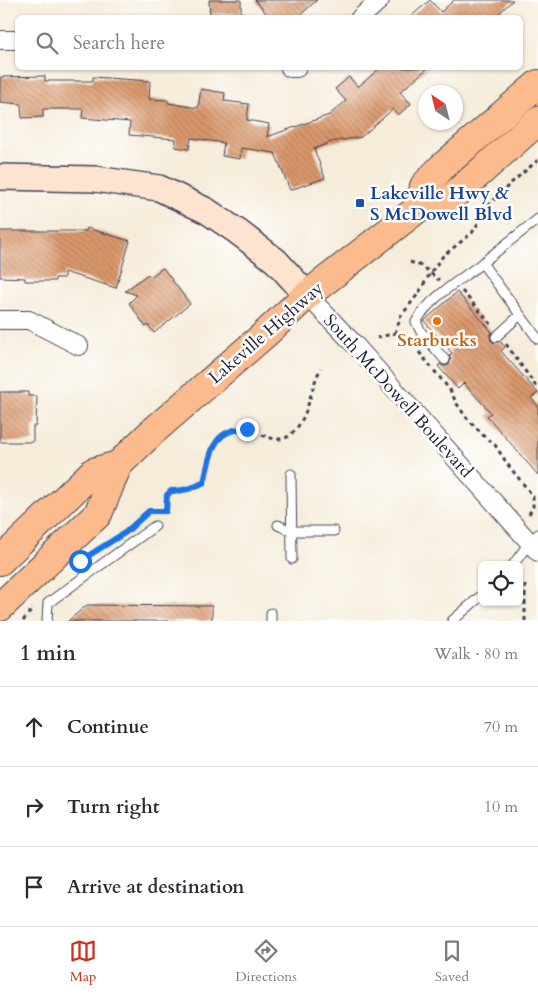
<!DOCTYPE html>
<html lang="en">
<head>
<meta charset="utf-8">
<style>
  body { margin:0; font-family:Cardo,serif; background:#f7f7f7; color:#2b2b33 }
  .controls { position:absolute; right:15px; bottom:15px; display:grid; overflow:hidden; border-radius:8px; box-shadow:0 1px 4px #0004 }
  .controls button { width:45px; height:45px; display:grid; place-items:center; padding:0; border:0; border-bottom:1px solid #e1e1e2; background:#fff; color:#2b2b33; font:25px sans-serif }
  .compass { position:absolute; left:418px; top:85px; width:45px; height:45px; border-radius:50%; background:#fff; box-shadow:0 1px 4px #0004; rotate:325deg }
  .stop { position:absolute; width:15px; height:15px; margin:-11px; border:4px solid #1a73e8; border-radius:50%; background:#fff }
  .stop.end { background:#1a73e8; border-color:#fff; box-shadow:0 1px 5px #0008 }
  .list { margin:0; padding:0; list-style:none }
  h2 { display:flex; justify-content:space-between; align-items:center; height:65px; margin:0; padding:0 20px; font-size:21px }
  h2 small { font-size:16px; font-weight:400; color:#7c7c81 }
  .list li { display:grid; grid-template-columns:32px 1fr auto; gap:15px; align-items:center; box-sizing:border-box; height:80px; padding:0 20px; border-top:1px solid #e1e1e2 }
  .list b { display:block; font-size:19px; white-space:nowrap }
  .list em { font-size:16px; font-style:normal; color:#7c7c81 }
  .icon { flex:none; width:28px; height:28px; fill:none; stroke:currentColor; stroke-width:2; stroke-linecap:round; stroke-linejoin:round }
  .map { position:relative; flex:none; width:538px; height:621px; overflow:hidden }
  .search { position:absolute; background:#fff; box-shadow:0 1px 4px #0004; left:15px; right:15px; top:15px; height:55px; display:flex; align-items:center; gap:12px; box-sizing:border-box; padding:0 18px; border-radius:8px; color:#7c7c81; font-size:19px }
  .sheet { height:305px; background:#fff }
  nav { display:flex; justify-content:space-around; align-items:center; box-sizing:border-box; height:70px; border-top:1px solid #e1e1e2; background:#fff; font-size:14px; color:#7c7c81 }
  nav a { display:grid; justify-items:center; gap:2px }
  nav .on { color:#c8321e }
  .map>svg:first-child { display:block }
  .building { fill:url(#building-back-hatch) }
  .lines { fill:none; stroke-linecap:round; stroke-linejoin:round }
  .lane-casing { stroke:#424053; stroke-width:11 }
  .street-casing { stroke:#424053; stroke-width:20 }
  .secondary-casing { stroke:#424053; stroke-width:28 }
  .primary-casing { stroke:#424053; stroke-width:30 }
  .path { stroke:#424053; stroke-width:3; stroke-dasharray:4 4; stroke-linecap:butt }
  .lane { stroke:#fff; stroke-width:9 }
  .street { stroke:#fff; stroke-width:18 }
  .secondary { stroke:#fde4d1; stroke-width:25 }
  .primary { stroke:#fbbb8c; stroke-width:28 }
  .route { stroke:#1a73e8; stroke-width:6 }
  .transit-dot { fill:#1a4fb4; stroke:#fff; stroke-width:2 }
  .food-dot { fill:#e8710a; stroke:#fff; stroke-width:2 }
  .labels { text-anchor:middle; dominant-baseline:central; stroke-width:5; stroke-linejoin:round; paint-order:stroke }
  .transit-label { font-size:18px; font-weight:bold; fill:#164399; stroke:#fff; text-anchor:start }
  .street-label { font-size:18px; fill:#22223b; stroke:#fff }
  .food-label { font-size:18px; font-weight:bold; fill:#c56008; stroke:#fff }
</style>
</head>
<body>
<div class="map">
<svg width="538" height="621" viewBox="0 0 538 621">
  <defs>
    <pattern id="building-back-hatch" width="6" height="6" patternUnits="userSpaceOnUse" patternTransform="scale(1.25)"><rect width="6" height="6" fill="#da986b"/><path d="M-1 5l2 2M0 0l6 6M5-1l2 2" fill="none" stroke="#b07c59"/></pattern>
  </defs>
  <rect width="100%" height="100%" fill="#fff"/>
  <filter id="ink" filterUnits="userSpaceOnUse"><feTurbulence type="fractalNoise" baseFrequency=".02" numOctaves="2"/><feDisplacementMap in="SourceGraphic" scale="10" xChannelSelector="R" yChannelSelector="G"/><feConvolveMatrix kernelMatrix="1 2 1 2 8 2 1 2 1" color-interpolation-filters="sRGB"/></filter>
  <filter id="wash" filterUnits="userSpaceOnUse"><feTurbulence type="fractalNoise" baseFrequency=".0096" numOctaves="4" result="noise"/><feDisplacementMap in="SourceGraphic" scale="20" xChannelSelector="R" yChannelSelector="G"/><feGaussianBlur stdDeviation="1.12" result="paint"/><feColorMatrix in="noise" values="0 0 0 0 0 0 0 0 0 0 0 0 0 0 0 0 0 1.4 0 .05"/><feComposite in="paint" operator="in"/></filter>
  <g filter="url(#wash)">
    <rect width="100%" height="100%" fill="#f5ecd9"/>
    <g id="blocks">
      <g class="building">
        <path d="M209,0H241V13L210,14Z"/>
        <path d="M255,0H317L297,18H270Z"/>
        <path d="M430,0L441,12L454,0H513L494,18H409Z"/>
        <path d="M380,68H428L400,92L411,104L398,115L393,109L361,137L331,142L314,149L325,178L290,190L275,153L241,148L240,159L222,156L224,143L191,138L189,149L175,147L176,139L129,135L130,122L82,118L83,109H43V117L22,118L21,104L0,102V77L45,76V81H93V77L150,81L149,99L168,100V103L198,108L201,89L225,93L224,101L249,104L247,120L269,124L267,137L329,115L346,101L335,89L349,77L358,87Z"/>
        <path d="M87,228L130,241L116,288L64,272V278H55V281H25V278L0,277V231H86Z"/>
        <path d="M163,268L190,304L154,333L148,325L146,327L129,303L137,295L125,291L148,274L150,277Z"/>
        <path d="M457,292L492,332L490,336L491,341L495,343L500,341L505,347L501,351L538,393L531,398L538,406V475L487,416L491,413L464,383L458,389L438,366L440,364L443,366L449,365L451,359L449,356L452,353L424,321Z"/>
        <path d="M0,392H28V396H37L36,426H33V442H0Z"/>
        <path d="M87,605L212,606V621H68Z"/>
      </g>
    </g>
  </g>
  <g filter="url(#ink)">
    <use href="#blocks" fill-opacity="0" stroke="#424053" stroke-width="1"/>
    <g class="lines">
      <g class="lane-casing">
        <g id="lane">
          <path d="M538,219L482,263L538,339"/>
          <path d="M496,337L520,315"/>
          <path d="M445,360L421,332L416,322C430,297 459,281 482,263"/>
          <path d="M291,474L292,559"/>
          <path d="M278,525L291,531H334"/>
          <path d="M513,565L529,543L538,534"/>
          <path d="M47,621L48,603L155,526"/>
          <path d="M271,621V613"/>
          <path d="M452,621L482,595"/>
        </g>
      </g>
      <g class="street-casing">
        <g id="street">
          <path d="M360,18L380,0"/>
          <path d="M0,40H18"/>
          <path d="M290,68H297"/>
          <path d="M307,295L356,346L538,552"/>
          <path d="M0,320H29L79,346"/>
        </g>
      </g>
      <g class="secondary-casing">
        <path id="secondary" d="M0,177L95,179L159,188L207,211L238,232L276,261L307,295"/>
      </g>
      <g class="primary-casing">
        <g id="primary">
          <path d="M420,207L424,186L442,167L538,84"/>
          <path d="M0,561L93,472L118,465"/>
          <path d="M0,607L98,514L118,465L151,433L264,335L307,295L420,207L443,205L538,121"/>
        </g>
      </g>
      <g class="path">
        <path d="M410,262L422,266L439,280"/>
        <path d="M462,291L491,324"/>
        <path d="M395,333L401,316L418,294L431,272L443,256L472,233L490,204L510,184L538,160"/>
        <path d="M377,338L395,333L410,339"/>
        <path d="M506,344L538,389"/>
        <path d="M419,352L450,390L457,404L466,417L483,435L495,445L508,465L533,496V507L529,514"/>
        <path d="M142,517L149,511H166L167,495L171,491C182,491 195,488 205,482C207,473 207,463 210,455C213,447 218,438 226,434C229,432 233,430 236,429C254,426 276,449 291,434C310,417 309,390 321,368"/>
        <path d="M525,585V621"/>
        <path d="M23,621L33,608"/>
      </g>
      <use href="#lane" class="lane"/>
      <use href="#street" class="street"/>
      <use href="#secondary" class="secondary"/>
      <use href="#primary" class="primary"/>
    </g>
  </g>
  <g class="lines" filter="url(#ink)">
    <path class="route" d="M80,561L126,532L149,511H166L167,495L171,491C182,491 195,488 204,482C211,455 211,428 247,429"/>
  </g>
  <rect class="transit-dot" x="355" y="198" width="10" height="10" rx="2.5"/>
  <circle class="food-dot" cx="437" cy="321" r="5"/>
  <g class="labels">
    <g class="transit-label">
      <text x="370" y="193">Lakeville Hwy &amp;<tspan x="370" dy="21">S McDowell Blvd</tspan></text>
    </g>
    <g class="street-label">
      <text transform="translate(266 333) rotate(-41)">Lakeville Highway</text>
      <text transform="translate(398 396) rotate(48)">South McDowell Boulevard</text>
    </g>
    <g class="food-label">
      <text x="437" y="340">Starbucks</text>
    </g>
  </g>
</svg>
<div class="controls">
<button><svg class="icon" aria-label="locate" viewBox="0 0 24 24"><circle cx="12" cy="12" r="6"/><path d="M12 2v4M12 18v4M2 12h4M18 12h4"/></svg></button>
</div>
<svg class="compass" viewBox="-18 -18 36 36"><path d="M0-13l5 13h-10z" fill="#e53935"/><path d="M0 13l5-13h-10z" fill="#7c7c81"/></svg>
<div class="stop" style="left:80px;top:561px"></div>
<div class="stop end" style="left:247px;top:429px"></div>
<div class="search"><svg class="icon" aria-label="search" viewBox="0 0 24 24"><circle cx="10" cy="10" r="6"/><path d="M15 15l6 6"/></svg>Search here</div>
</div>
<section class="sheet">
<h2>1 min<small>Walk · 80 m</small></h2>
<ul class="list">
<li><svg class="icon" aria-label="ahead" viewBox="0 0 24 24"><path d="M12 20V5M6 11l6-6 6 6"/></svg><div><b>Continue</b></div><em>70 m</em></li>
<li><svg class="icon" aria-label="right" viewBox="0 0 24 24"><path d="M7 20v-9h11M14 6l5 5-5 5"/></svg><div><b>Turn right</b></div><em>10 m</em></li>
<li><svg class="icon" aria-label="arrive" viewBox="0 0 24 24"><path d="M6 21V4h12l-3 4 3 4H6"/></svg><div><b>Arrive at destination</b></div></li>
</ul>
</section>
<nav>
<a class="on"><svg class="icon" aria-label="map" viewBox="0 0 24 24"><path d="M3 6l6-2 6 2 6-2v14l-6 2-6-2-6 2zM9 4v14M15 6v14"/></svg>Map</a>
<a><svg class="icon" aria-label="directions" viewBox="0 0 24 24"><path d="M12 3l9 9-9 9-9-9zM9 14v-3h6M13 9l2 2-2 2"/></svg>Directions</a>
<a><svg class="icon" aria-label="saved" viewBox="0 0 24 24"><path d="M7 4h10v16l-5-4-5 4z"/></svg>Saved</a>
</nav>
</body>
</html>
